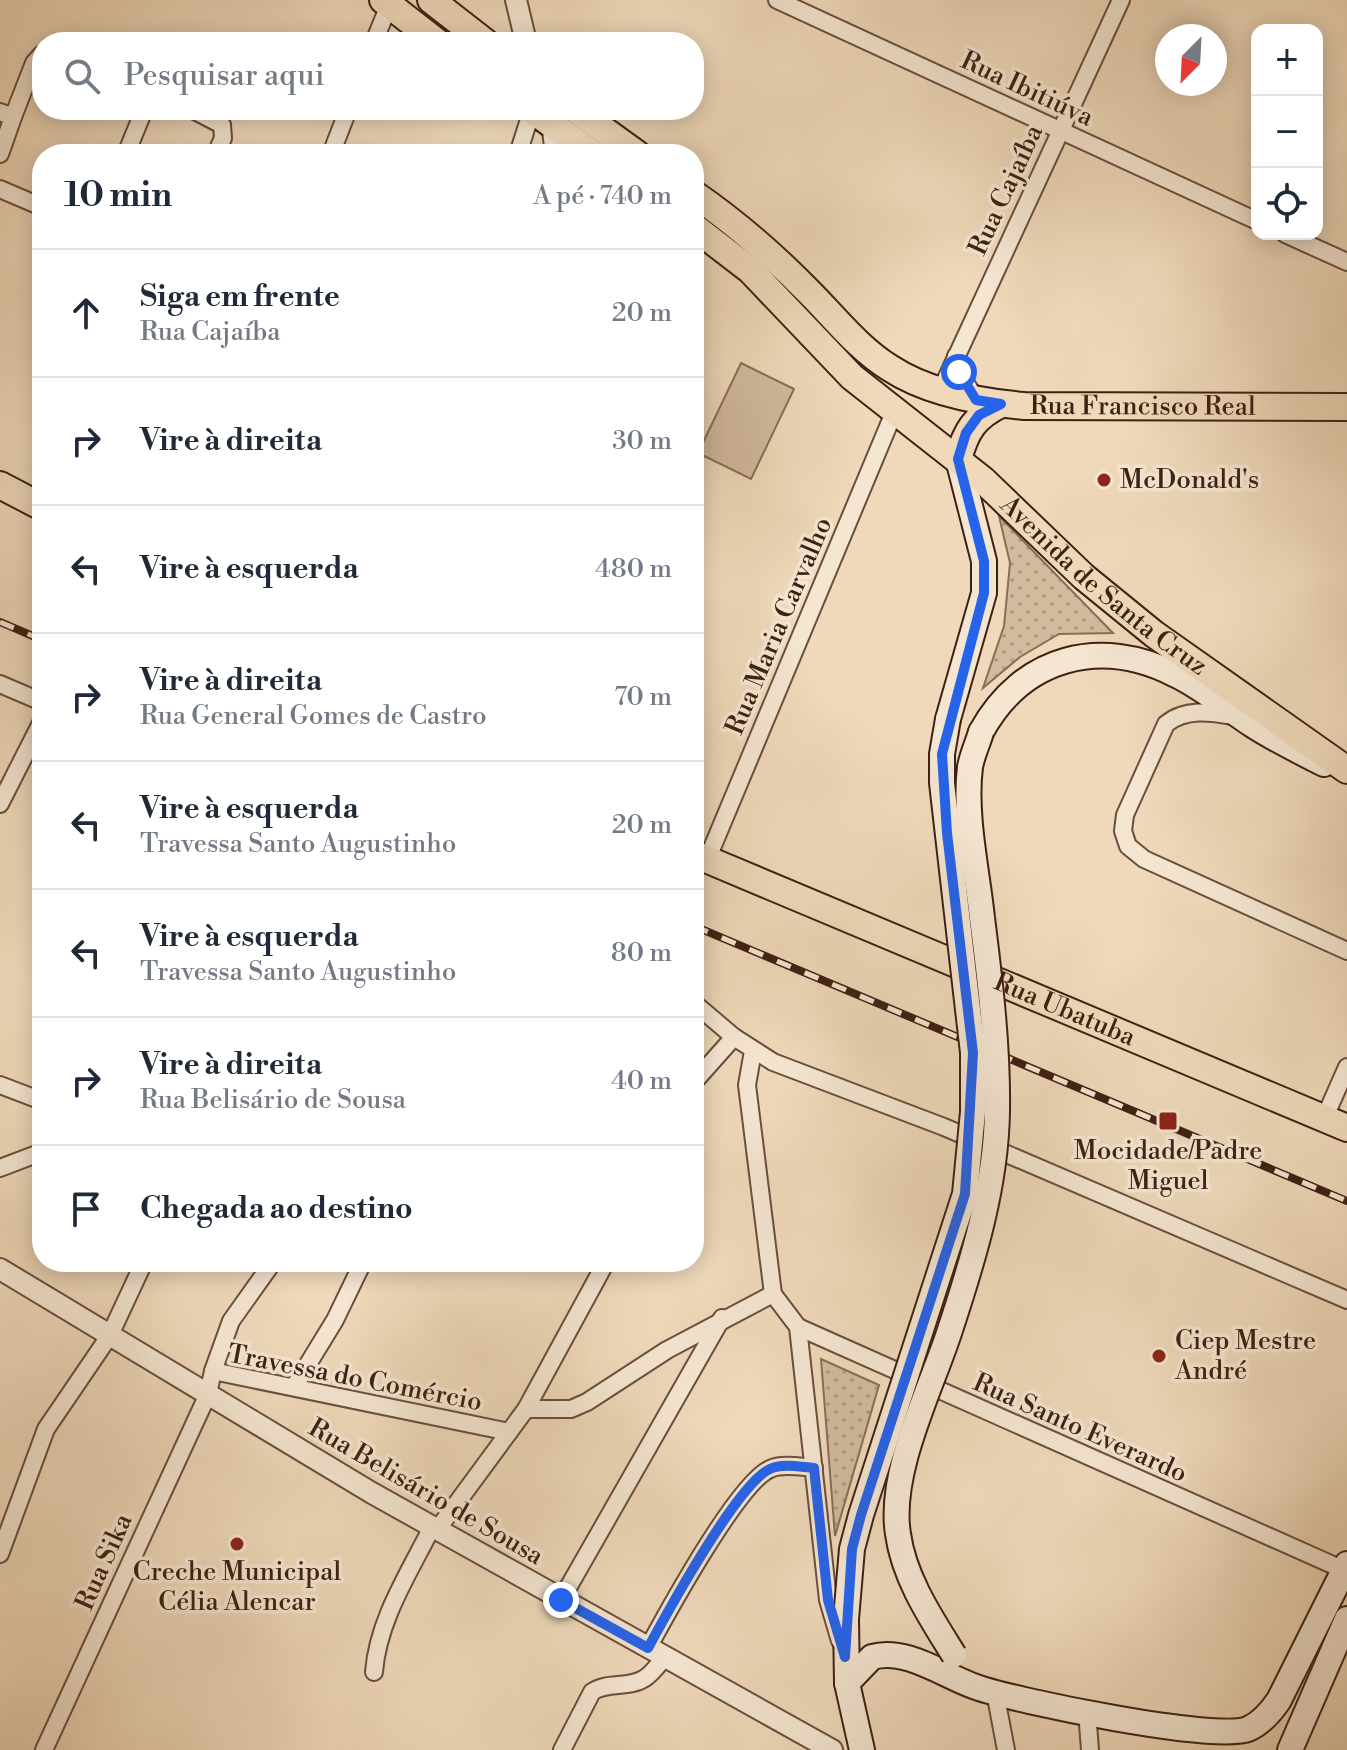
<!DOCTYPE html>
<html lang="pt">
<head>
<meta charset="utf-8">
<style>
  body { margin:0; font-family:"Libre Bodoni",serif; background:#f6f6f7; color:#1f2937 }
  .controls { position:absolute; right:24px; top:24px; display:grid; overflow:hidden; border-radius:16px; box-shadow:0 4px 20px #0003 }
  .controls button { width:72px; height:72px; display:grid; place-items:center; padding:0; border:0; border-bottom:2px solid #e0e1e3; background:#fff; color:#1f2937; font:40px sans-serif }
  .compass { position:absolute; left:1155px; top:24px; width:72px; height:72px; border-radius:50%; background:#fff; box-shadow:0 4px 20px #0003; rotate:204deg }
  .stop { position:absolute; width:24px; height:24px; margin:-18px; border:6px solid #2563eb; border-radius:50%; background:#fff }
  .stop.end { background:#2563eb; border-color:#fff; box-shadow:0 2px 8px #0008 }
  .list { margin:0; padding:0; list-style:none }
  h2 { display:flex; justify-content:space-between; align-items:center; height:104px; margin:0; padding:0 32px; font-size:34px }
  h2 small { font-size:26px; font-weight:400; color:#747a83 }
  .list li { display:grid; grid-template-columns:52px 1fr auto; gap:24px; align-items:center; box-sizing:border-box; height:128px; padding:0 32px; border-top:2px solid #e0e1e3 }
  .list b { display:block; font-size:30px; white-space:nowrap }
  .list p { margin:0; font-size:26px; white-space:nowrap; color:#747a83 }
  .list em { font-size:26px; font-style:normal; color:#747a83 }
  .icon { flex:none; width:44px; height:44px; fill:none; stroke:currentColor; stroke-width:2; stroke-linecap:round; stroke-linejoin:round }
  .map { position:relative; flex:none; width:1347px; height:1750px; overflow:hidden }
  .search { position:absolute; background:#fff; box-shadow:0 4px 20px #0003; left:32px; top:32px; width:672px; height:88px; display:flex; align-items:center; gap:20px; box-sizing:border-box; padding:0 28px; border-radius:32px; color:#747a83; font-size:30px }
  .panel { position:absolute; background:#fff; box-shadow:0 4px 20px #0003; left:32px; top:144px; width:672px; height:1128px; border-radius:32px }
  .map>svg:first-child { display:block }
  .grass { fill:url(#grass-dots); stroke:#886d58; stroke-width:2 }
  .pitch { fill:#d1ba9e; stroke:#886d58; stroke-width:2 }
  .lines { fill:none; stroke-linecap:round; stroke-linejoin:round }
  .minor-casing { stroke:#6a4e3d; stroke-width:20 }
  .tertiary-casing { stroke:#6a4e3d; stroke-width:24 }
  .secondary-casing { stroke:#3e2013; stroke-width:28 }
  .primary-casing { stroke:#3e2013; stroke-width:30 }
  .minor { stroke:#f5e6d2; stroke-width:16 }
  .tertiary { stroke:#f5e6d2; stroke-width:20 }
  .secondary { stroke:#f5e6d2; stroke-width:24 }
  .primary { stroke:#efd9ba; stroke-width:26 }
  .rail-casing { stroke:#3e2013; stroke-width:8 }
  .rail { stroke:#f5e6d2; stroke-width:5; stroke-dasharray:15; stroke-linecap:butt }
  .secondary-bridge-casing { stroke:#3e2013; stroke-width:28; stroke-linecap:butt }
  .secondary-bridge { stroke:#f5e6d2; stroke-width:24 }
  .route { stroke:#2563eb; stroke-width:10 }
  .poi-dot { fill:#8f2418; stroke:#f5e6d2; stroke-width:3 }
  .labels { text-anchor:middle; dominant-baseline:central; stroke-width:7; stroke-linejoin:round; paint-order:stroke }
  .street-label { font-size:26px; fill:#3e2013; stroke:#f5e6d2 }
  .poi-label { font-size:26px; fill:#3e2013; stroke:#f5e6d2; text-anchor:start }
</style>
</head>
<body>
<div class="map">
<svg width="1347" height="1750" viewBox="0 0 1347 1750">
  <defs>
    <pattern id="grass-dots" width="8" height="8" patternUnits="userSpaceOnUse" patternTransform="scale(2)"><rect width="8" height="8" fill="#d1ba9e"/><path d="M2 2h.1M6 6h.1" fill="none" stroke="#ab9780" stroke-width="1.8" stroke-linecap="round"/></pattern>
  </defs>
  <rect width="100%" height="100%" fill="#efd9ba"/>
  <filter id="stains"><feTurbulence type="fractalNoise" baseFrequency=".0025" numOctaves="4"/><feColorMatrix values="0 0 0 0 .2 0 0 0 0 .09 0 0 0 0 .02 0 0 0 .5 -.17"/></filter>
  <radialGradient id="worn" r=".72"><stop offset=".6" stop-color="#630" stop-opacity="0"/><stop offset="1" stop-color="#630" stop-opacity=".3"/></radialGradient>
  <g class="grass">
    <path d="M999,516L1113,633L1059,634L1020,657L983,688L1004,626L1010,563Z"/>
    <path d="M821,1359L879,1385L835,1536Z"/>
  </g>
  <path class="pitch" d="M741,363L794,389L751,479L698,453Z"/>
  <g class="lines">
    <g class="minor-casing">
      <g id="minor">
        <path d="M777,0L1257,221"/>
        <path d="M374,42L389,5"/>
        <path d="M193,110L222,125L223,138L216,154"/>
        <path d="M0,112L13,117L34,63L42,54"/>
        <path d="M550,123L554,154"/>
        <path d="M0,154L13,117"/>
        <path d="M126,154L144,110"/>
        <path d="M331,154L348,110"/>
        <path d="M518,154L532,110"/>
        <path d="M0,189L42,207"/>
        <path d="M1285,234L1347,262"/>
        <path d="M956,356L959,372L976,400"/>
        <path d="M941,390L1121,0"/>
        <path d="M0,684L42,702"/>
        <path d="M1233,716C1211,712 1185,708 1166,724L1125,815L1123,831L1128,846L1144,859L1347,951"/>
        <path d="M0,804L42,721"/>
        <path d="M707,860L895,410"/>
        <path d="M694,1003L734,1037L773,1062L944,1127L1347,1300"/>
        <path d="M753,1051L747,1085L773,1294L798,1327L828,1600L840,1641"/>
        <path d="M694,1082L734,1037"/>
        <path d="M0,1085L42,1101"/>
        <path d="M1324,1119L1347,1067"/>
        <path d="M0,1168L42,1152"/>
        <path d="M798,1327L1344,1570"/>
        <path d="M213,1371L231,1321L273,1262"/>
        <path d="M294,1387L335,1320L363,1262"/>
        <path d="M526,1409H571L587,1402L667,1350L773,1294"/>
        <path d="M437,1530L526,1409L606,1262"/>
        <path d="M0,1554L46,1429L110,1335L144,1262"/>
        <path d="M561,1600L722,1318"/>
        <path d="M648,1648C667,1613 738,1483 770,1469C782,1463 801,1467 814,1468"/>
        <path d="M374,1672C378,1620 409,1573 432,1527"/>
        <path d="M995,1692L1006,1750"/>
        <path d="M1087,1711L1090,1750"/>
        <path d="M44,1750L208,1394L213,1371L509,1432"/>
        <path d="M562,1750L592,1692C607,1681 629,1689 645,1678C652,1674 658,1665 664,1658"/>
      </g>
    </g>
    <g class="tertiary-casing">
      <g id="tertiary">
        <path d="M516,0L526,42"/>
        <path d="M0,1269L372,1493L832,1750"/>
      </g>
    </g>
    <g class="secondary-casing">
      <g id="secondary">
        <path d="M948,719L984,593V561L958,459"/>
        <path d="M981,732C1022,657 1100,636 1176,675C1203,688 1228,709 1254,726C1276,740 1300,752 1324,764"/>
        <path d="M846,1619L847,1683L862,1750"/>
        <path d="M847,1683L872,1657C906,1647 944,1676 976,1687C1015,1701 1216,1742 1248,1729C1262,1723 1271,1712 1279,1700L1347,1564"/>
        <path d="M1290,1750L1347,1619"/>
      </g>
    </g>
    <g class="primary-casing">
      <g id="primary">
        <path d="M383,0L437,42"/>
        <path d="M431,0L485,42"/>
        <path d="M532,110L593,154"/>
        <path d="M576,110L637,154"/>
        <path id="s1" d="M694,194C736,223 774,256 810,293C835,318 859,349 890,368C928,393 980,402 1024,406L1347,407"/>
        <path id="s2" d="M694,227L750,270L852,377L983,480L1084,577L1154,634L1347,770"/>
        <path d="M958,459C966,431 974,417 1001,404"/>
        <path d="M0,485L42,507"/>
        <path id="s3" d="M694,854L1347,1128"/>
      </g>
    </g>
    <use href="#minor" class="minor"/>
    <use href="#tertiary" class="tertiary"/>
    <use href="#secondary" class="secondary"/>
    <use href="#primary" class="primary"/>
    <g class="rail-casing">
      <g id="rail">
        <path d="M0,622L42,640"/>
        <path d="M694,926L1347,1201"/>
      </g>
    </g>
    <use href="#rail" class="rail"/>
    <g class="secondary-bridge-casing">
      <g id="secondary-bridge">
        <path d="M846,1619L852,1549L861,1515L965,1194L973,1112V1053L942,783V754L948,719"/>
        <path d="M954,1655C931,1618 904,1578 898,1534C888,1472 931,1389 950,1330C973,1260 996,1186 997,1111C998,1047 990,981 982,918C977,870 964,815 970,767C972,755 978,743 981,732"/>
      </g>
    </g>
    <use href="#secondary-bridge" class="secondary-bridge"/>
  </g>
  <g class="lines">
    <path class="route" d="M561,1600L648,1648C667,1613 738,1483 770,1469C783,1463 800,1467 814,1468L828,1600L845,1657L852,1549L861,1515L965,1194L973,1053L947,833L942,754L984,593V561L958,459L966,433L979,415L1001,404L976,400L959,372"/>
  </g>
  <g class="poi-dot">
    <circle cx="1104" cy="480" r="8"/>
    <rect x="1158" y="1111" width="20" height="20" rx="4"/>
    <circle cx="1159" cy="1356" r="8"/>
    <circle cx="237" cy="1544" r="8"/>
  </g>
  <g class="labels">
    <g class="street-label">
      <text transform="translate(1027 89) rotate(25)">Rua Ibitiúva</text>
      <text transform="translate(1006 190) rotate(-65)">Rua Cajaíba</text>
      <text stroke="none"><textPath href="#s1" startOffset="522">Rua Francisco Real</textPath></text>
      <text stroke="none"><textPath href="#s2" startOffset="546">Avenida de Santa Cruz</textPath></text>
      <text transform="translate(779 626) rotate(-67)">Rua Maria Carvalho</text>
      <text stroke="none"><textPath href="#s3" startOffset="402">Rua Ubatuba</textPath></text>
      <text transform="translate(355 1378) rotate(11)">Travessa do Comércio</text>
      <text transform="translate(1080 1428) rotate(24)">Rua Santo Everardo</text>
      <text transform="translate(426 1492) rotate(30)">Rua Belisário de Sousa</text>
      <text transform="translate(104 1562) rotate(-66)">Rua Sika</text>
    </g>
    <g class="poi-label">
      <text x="1120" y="480">McDonald's</text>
      <text x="1168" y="1151" text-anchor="middle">Mocidade/Padre<tspan x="1168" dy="30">Miguel</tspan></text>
      <text x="1175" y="1341">Ciep Mestre<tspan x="1175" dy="30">André</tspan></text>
      <text x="237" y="1572" text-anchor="middle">Creche Municipal<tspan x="237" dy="30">Célia Alencar</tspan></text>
    </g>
  </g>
  <rect width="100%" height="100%" filter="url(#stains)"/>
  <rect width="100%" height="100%" fill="url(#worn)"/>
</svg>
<div class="controls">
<button>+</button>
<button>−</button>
<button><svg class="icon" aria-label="locate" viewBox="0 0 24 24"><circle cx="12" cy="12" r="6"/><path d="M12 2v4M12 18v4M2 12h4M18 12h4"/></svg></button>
</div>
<svg class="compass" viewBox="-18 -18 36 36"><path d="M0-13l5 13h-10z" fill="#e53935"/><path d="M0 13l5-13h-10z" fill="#747a83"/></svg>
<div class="stop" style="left:959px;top:372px"></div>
<div class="stop end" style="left:561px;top:1600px"></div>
<div class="search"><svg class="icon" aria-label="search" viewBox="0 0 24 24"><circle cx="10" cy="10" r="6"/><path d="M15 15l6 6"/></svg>Pesquisar aqui</div>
<section class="panel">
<h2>10 min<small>A pé · 740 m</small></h2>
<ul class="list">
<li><svg class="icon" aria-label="ahead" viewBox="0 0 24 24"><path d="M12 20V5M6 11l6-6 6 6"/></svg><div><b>Siga em frente</b><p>Rua Cajaíba</p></div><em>20 m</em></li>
<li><svg class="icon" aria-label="right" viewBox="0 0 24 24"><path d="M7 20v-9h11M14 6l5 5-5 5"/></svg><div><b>Vire à direita</b></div><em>30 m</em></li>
<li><svg class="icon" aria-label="left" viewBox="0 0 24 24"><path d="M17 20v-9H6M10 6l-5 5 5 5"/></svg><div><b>Vire à esquerda</b></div><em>480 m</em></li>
<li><svg class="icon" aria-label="right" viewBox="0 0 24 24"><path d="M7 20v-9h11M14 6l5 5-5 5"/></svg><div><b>Vire à direita</b><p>Rua General Gomes de Castro</p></div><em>70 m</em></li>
<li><svg class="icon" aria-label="left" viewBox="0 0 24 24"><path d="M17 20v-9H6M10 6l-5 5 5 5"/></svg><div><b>Vire à esquerda</b><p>Travessa Santo Augustinho</p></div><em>20 m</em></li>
<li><svg class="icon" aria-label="left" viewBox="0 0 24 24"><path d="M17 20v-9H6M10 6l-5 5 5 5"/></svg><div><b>Vire à esquerda</b><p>Travessa Santo Augustinho</p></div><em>80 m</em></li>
<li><svg class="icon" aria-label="right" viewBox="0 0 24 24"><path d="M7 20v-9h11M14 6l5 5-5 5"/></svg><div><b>Vire à direita</b><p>Rua Belisário de Sousa</p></div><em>40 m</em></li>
<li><svg class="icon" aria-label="arrive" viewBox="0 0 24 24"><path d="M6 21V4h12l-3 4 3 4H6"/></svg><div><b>Chegada ao destino</b></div></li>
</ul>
</section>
</div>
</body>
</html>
